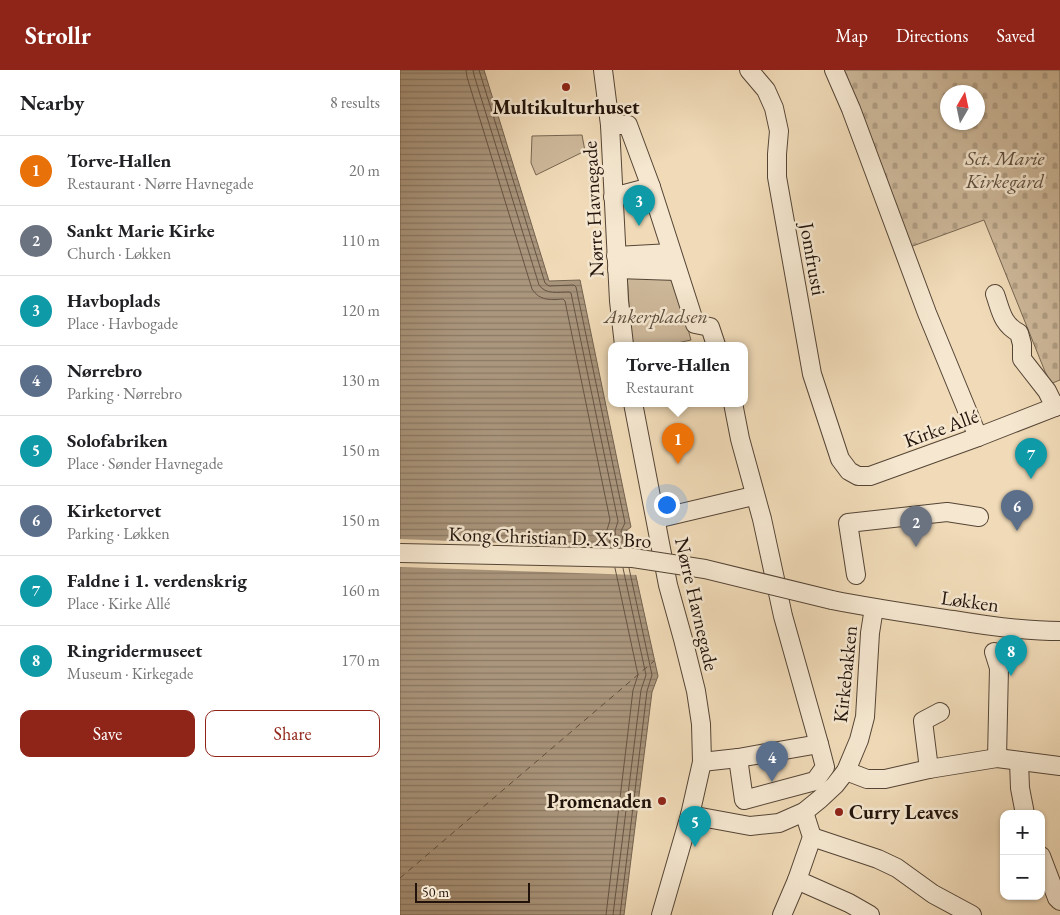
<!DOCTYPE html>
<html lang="en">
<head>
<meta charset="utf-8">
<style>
  body { margin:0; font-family:"EB Garamond",serif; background:#f2f2f2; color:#202124 }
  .controls { position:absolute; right:15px; bottom:15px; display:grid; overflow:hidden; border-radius:10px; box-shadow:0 1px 4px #0004 }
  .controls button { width:45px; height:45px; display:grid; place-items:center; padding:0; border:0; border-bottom:1px solid #e0e0e0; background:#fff; color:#202124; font:25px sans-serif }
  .compass { position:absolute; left:540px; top:15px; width:45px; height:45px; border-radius:50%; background:#fff; box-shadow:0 1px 4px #0004; rotate:9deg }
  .scale { position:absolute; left:15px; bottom:12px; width:115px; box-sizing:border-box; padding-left:5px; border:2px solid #21130b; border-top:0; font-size:14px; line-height:18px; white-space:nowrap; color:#21130b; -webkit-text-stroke:4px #f5e7d0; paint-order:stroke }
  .you { position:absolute; left:266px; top:434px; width:18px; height:18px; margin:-12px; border:4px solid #fff; border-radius:50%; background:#1a73e8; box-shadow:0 0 0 8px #1a73e833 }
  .badge { display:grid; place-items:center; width:32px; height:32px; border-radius:50%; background:#8f2418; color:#fff; font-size:16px; font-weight:700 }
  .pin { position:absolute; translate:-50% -41px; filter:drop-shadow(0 1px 2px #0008) }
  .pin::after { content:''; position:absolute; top:26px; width:18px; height:15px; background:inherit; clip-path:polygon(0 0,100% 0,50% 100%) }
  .popup { position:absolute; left:208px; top:272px; width:140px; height:65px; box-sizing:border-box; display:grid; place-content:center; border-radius:10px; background:#fff; filter:drop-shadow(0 1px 4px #0005); font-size:16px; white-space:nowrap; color:#757577 }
  .popup b { font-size:19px; color:#202124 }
  .popup::after { content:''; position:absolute; left:50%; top:100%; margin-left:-10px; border:10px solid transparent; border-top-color:#fff }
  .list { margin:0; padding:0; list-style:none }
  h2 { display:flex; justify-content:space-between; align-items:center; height:65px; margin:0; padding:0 20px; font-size:21px }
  h2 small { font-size:16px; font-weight:400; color:#757577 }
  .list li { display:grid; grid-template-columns:32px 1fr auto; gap:15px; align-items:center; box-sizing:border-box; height:70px; padding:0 20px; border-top:1px solid #e0e0e0 }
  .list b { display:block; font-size:19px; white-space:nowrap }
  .list p { margin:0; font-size:16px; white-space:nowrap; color:#757577 }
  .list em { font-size:16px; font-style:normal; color:#757577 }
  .actions { display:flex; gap:10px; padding:15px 20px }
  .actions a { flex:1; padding:11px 0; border:1px solid #8f2418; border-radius:10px; text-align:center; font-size:18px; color:#8f2418 }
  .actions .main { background:#8f2418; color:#fff }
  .map { position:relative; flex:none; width:660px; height:845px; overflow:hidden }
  header { display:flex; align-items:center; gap:30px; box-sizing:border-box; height:70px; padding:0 25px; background:#8f2418; color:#fff }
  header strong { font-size:24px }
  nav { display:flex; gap:28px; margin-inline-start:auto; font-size:18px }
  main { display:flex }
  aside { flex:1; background:#fff }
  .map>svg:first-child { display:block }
  .green { fill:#cdb89a; stroke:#776652 }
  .cemetery { fill:url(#cemetery-stones); stroke:#776652; fill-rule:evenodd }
  .water { fill:url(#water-rules); stroke:#73624f }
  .pier { fill:#f0dab7 }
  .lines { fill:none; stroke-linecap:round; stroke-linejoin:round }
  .shore { stroke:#665444; stroke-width:1 }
  .ferry { stroke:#5f4e3e; stroke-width:1; stroke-dasharray:6 5; stroke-linecap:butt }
  .minor-casing { stroke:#554536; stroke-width:20 }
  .minor { stroke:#f5e7d0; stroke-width:18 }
  .minor-bridge-casing { stroke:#554536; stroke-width:20; stroke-linecap:butt }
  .minor-bridge { stroke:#f5e7d0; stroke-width:18 }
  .poi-dot { fill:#8f2418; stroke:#f5e7d0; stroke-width:2 }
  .labels { text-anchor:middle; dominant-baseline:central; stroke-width:5; stroke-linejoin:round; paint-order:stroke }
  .poi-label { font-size:20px; font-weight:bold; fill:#21130b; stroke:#f5e7d0 }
  .park-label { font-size:20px; font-style:italic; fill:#5d4d3d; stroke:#f5e7d0 }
  .street-label { font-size:20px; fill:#21130b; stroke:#f5e7d0 }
</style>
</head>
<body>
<header>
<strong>Strollr</strong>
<nav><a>Map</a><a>Directions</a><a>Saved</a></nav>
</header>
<main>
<aside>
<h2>Nearby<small>8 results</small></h2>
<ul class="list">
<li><span class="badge" style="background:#e8710a">1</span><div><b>Torve-Hallen</b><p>Restaurant · Nørre Havnegade</p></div><em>20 m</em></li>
<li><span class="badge" style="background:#6b7280">2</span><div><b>Sankt Marie Kirke</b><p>Church · Løkken</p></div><em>110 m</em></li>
<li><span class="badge" style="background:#0f9aa8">3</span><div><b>Havboplads</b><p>Place · Havbogade</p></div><em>120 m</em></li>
<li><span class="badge" style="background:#5c6f8a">4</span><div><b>Nørrebro</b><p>Parking · Nørrebro</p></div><em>130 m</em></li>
<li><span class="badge" style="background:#0f9aa8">5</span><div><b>Solofabriken</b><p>Place · Sønder Havnegade</p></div><em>150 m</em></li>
<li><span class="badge" style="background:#5c6f8a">6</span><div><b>Kirketorvet</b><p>Parking · Løkken</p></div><em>150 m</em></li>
<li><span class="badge" style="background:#0f9aa8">7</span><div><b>Faldne i 1. verdenskrig</b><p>Place · Kirke Allé</p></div><em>160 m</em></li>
<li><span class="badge" style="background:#0f9aa8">8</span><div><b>Ringridermuseet</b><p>Museum · Kirkegade</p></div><em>170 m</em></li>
</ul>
<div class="actions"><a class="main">Save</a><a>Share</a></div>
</aside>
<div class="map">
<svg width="660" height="845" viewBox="0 0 660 845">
  <defs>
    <pattern id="cemetery-stones" width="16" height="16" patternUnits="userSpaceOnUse" patternTransform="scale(1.25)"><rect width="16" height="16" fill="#cdb89a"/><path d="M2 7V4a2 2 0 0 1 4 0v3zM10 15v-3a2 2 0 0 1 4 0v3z" fill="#b09d83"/></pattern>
    <pattern id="water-rules" width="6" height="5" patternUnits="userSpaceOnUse" patternTransform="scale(1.25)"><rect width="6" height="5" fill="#aa967d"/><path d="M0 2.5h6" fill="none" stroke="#8a7965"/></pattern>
  </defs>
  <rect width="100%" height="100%" fill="#f0dab7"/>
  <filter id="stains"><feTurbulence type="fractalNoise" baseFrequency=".004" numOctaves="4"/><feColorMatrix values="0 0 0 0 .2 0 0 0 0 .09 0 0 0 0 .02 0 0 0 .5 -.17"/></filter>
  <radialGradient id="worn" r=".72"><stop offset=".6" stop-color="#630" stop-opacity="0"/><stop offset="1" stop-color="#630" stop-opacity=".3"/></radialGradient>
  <g class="green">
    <path d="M182,65L185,81L136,105L131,93L132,66Z"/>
    <path d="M227,204L273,205L291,270L268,275H233L230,251Z"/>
  </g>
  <path class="cemetery" d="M439,0H660V310L650,314L584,150L510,177ZM548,22H578V52H548Z"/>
  <path class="water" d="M0,0H84L149,211L180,210L231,457L226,461L258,606L252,622L224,845H0Z"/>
  <path class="pier" d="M0,469L232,478L238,505L0,497Z"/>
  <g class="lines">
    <g class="shore">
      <path d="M66,0L67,7L132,219C140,231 150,230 163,229L165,231L210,450L207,460L211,478"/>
      <path d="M73,0L74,5L139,215C146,225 158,222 169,222L171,223L218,451L215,461L218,478"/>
      <path d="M79,0L145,213L149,216L174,215L176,217L225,453L221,461L225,478"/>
      <path d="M206,845L233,620L238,605L215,498"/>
      <path d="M213,845L241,620L246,605L223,498"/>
      <path d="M220,845L247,621L252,605L229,498"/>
    </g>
    <path class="ferry" d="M0,808L254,591"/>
    <g class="minor-casing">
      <g id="minor">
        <path d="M203,0L210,55L219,231L224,275"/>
        <path d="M349,0L366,20L374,38L379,61L377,84V107L412,304L440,389L449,401L458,406H470L578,367L660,335"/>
        <path d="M434,0L451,39L527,243L578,367"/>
        <path d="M210,55H228L251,117L295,254L310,257L316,275"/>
        <path d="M213,127L251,117"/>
        <path d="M216,186L271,183"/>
        <path d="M217,199L277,201"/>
        <path d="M595,224C601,241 602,254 619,263L622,274V289L647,321L655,337"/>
        <path d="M233,333L268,515L283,569L296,621L301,654L302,692L290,745L261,845"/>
        <path d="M333,333L340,369L362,449L383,546L419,674L425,697L415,711L344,730L338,688"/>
        <path d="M256,449L349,427"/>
        <path d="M456,505L448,453L547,442L579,447"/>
        <path d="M432,530C472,538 513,544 553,550C588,556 625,561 660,561"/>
        <path d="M594,582L599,598L597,688"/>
        <path d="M619,691L620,718L625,744"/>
        <path d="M302,692L338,688L419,674"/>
        <path d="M529,699L523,651L540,642"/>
        <path d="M446,701L467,709H485L529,699L597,688L660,696"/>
        <path d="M290,745L350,756L379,753L404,742L420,729L435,715L446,701L459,670L465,647L470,563L474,538"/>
        <path d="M412,767L478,789L497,798L533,824L572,845"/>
        <path d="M641,786L657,828L660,831"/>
        <path d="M397,810L449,833L470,845"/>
        <path d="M382,845L397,810L412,767L404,742"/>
      </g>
    </g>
    <use href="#minor" class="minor"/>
    <g class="minor-bridge-casing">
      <path id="minor-bridge" d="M0,483L233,488L305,499L432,530"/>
    </g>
    <use href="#minor-bridge" class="minor-bridge"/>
  </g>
  <g class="poi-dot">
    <circle cx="166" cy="17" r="5"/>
    <circle cx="262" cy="731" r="5"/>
    <circle cx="439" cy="742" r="5"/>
  </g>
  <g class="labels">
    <g class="poi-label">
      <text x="166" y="37">Multikulturhuset</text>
      <text x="252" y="731" text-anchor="end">Promenaden</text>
      <text x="449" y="742" text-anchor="start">Curry Leaves</text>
    </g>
    <g class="park-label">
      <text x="605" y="88">Sct. Marie<tspan x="605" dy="23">Kirkegård</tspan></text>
      <text x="256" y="246">Ankerpladsen</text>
    </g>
    <g class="street-label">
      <text transform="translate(193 139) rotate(-93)">Nørre Havnegade</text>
      <text transform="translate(413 189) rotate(80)">Jomfrusti</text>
      <text transform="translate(541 358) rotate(-20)">Kirke Allé</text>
      <text transform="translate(150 467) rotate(2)">Kong Christian D. X's Bro</text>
      <text transform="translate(570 531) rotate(8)">Løkken</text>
      <text transform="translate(297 534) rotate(77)">Nørre Havnegade</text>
      <text transform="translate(445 604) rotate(-84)">Kirkebakken</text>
    </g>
  </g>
  <rect width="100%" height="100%" filter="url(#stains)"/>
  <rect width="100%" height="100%" fill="url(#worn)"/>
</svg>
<div class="controls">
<button>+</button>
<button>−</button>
</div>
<svg class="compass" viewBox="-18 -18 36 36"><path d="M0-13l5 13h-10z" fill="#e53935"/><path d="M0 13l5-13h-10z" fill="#757577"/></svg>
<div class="scale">50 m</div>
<div class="you"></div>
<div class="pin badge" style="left:278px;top:394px;background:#e8710a">1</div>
<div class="popup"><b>Torve-Hallen</b>Restaurant</div>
<div class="pin badge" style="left:516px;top:477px;background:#6b7280">2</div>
<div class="pin badge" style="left:239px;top:156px;background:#0f9aa8">3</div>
<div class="pin badge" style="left:372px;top:712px;background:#5c6f8a">4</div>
<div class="pin badge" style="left:295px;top:777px;background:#0f9aa8">5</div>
<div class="pin badge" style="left:617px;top:461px;background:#5c6f8a">6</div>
<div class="pin badge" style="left:631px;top:409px;background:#0f9aa8">7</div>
<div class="pin badge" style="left:611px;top:606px;background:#0f9aa8">8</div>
</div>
</main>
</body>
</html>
